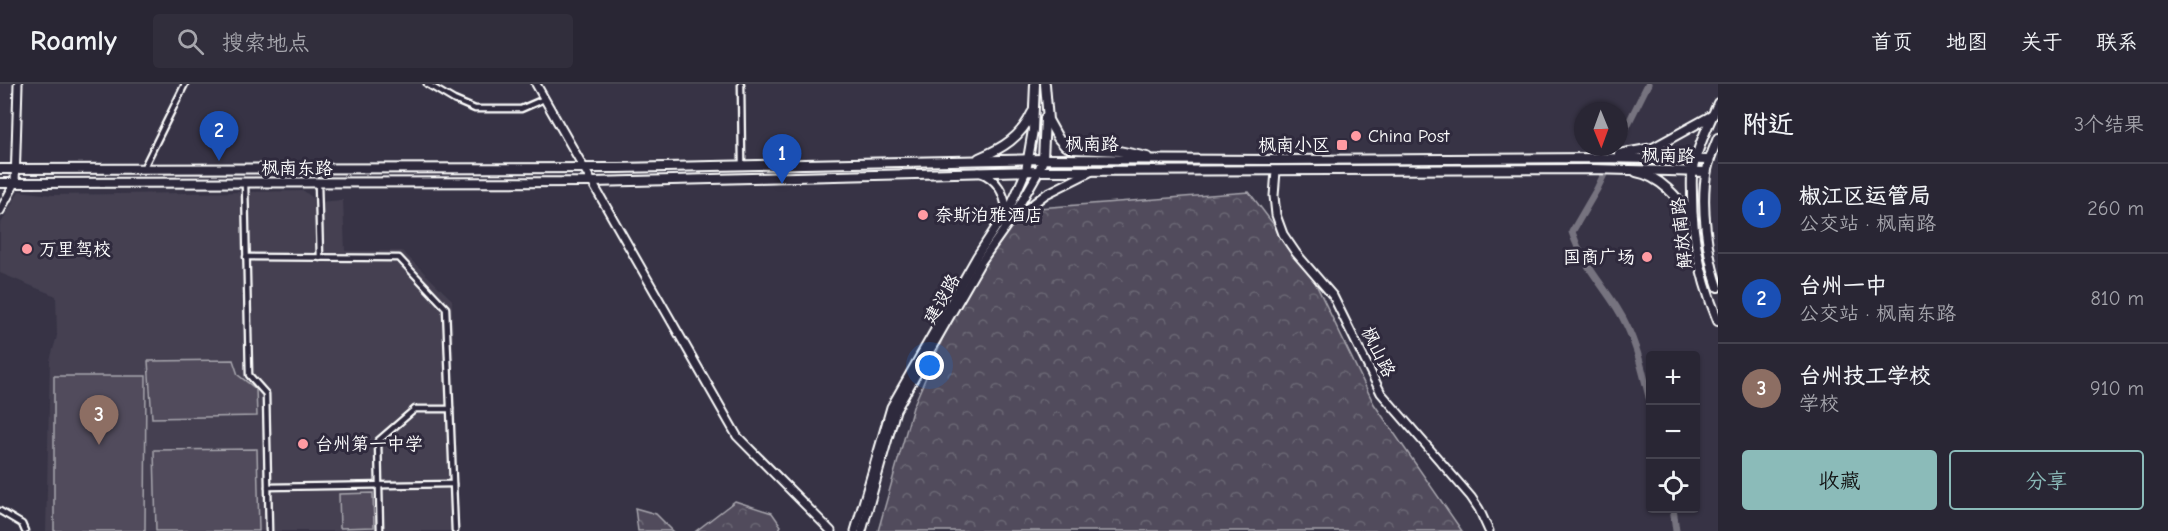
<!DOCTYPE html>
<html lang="zh">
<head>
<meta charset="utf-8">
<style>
  body { margin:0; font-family:"Comic Neue","LXGW WenKai TC",sans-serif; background:#312e3c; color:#f1f3f6 }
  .controls { position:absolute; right:18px; bottom:18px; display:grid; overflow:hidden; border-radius:6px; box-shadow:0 2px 4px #0004 }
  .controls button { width:54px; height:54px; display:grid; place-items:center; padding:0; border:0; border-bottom:2px solid #45434f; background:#292634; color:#f1f3f6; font:30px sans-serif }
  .compass { position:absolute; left:1574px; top:18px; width:54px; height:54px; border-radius:50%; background:#292634; box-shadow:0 2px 4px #0004; rotate:179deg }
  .you { position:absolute; left:930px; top:282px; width:21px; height:21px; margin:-15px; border:4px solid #fff; border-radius:50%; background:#1a73e8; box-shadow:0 0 0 9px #1a73e833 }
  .badge { display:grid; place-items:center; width:39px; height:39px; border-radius:50%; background:#8bbbb9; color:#fff; font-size:20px; font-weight:700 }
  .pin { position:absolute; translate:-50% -50px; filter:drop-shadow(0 2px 3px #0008) }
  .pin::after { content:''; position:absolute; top:32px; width:21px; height:18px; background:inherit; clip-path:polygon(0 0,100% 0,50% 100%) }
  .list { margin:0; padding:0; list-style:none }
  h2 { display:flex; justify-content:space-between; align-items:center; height:78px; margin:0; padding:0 24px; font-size:26px }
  h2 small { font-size:20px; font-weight:400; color:#a5a5ac }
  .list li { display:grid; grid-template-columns:39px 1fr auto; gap:18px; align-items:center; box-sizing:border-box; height:90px; padding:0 24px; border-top:2px solid #45434f }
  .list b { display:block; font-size:22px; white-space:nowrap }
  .list p { margin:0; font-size:20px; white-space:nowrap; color:#a5a5ac }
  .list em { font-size:20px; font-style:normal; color:#a5a5ac }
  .actions { display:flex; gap:12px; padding:18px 24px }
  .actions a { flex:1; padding:14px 0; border:2px solid #8bbbb9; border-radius:6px; text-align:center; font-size:21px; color:#8bbbb9 }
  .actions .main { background:#8bbbb9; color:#111 }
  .icon { flex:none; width:33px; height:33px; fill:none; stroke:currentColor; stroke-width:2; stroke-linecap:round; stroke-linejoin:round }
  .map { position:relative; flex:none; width:1718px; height:447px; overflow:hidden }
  header { display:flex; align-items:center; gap:36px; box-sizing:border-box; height:84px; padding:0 30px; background:#292634; border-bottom:2px solid #45434f }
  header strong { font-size:28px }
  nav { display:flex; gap:33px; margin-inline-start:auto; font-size:21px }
  .search { width:420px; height:54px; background:#312e3c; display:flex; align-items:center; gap:15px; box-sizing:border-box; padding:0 21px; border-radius:6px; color:#a5a5ac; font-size:22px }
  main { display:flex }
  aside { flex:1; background:#292634 }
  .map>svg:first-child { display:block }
  .built { fill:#444051 }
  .forest { fill:url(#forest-crowns); stroke:#a8a6ae; stroke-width:1.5 }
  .park { fill:#514c5c; stroke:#a8a6ae; stroke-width:1.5 }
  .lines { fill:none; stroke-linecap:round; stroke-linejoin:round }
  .canal { stroke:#76737f; stroke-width:7 }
  .street-casing { stroke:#fff; stroke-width:9 }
  .secondary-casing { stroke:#fff; stroke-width:11 }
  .primary-casing { stroke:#fff; stroke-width:12 }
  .street { stroke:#2f2a3d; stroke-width:4.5 }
  .secondary { stroke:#2f2a3d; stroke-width:7 }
  .primary { stroke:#2f2a3d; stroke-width:8 }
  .poi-dot { fill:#ff9aa2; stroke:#2f2a3d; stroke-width:2 }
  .labels { text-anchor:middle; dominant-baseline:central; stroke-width:6; stroke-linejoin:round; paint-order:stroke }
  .poi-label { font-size:18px; fill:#fff; stroke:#2f2a3d; text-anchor:start }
  .street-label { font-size:18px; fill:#fff; stroke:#2f2a3d }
</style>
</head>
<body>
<header>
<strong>Roamly</strong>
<div class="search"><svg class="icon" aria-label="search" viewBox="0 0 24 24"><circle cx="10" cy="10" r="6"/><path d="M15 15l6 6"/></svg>搜索地点</div>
<nav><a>首页</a><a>地图</a><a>关于</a><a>联系</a></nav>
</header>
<main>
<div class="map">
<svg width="1718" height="447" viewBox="0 0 1718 447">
  <defs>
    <pattern id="forest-crowns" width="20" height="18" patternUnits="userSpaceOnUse" patternTransform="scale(1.5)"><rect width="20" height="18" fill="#514c5c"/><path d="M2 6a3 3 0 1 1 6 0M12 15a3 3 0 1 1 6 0" fill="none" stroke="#6b6774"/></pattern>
  </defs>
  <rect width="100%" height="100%" fill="#373345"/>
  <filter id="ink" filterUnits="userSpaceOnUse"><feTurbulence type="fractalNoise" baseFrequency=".0167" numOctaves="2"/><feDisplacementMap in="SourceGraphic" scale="12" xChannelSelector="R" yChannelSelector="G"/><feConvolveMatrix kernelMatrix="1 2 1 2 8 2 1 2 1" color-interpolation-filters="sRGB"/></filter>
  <g filter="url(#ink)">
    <path class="built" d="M19,107L52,111L304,107L318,118L343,116L345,167H402L452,216L459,447H46L50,276L57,252L56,212L0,189V141Z"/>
    <g class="forest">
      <path d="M1249,108L1311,190L1374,320L1462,447H878L913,323L967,198L1025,125Z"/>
      <path d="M735,417L772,429L781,442L778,447H696Z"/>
      <path d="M635,424L656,430L673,447H638Z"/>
    </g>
    <g class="park">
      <path d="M233,276L238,291L256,305L257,332L152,334L148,277Z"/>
      <path d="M54,292H146L145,447H54Z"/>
      <path d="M257,365L259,447H156L154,366Z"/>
      <path d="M373,409L374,443L340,444L339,410Z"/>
    </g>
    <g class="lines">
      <g class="canal">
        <path d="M1619,58L1648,0"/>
        <path d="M1617,63L1597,105L1572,148C1582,179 1600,197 1617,224C1635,252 1642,284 1650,317"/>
        <path d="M1673,424L1676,447"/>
      </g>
      <g class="street-casing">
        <g id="street">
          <path d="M427,0L454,16L475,25H521L544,15"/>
          <path d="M741,0L742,81"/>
          <path d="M143,85L185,0"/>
          <path d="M245,99L249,291L266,310L269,447"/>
          <path d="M318,99L320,174"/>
          <path d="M246,173L399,174L446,224L455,447"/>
          <path d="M268,403L453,400"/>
          <path d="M0,427L22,440L25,447"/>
          <path d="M380,447L378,357L415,325H450"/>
        </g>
      </g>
      <g class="secondary-casing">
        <g id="secondary">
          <path d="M536,0L737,352L831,447"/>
          <path d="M1276,87L1274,112L1276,131L1283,150L1296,169L1333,212L1381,309L1471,413L1479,425L1489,447"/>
          <path d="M979,88C998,95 1004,109 1007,127"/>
          <path d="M0,127L15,99L18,0"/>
          <path d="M1013,135L1046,110L1090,88"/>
          <path d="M855,447L891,323L977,172L1012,119L1026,87"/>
          <path d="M862,447L896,326L981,178L1012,134L1039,87"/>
        </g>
      </g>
      <g class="primary-casing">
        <g id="primary">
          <path d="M1045,0L1048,36L1058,54L1065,62L1074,65L1119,67L1147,73"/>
          <path d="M1718,19C1709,40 1698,61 1693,84C1691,93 1692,102 1692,111C1692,156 1701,196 1718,237"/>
          <path d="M1718,54C1714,64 1709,75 1707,86C1700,118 1707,172 1718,203"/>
          <path d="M1619,70L1653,64L1713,31"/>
          <path d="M979,74C1003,64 1021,53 1032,29"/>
          <path d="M0,85L619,84L1043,75L1276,76L1598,74L1709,76"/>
          <path d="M1026,87L1033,46L1035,0"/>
          <path d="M1039,87L1043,75L1045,34"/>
          <path d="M1636,88C1660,92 1678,114 1692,133"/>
          <path d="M0,99L593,98L1039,87L1592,85L1706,88"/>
        </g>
      </g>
      <use href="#street" class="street"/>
      <use href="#secondary" class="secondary"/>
      <use href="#primary" class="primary"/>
    </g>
  </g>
  <g class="poi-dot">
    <circle cx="1356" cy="52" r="6"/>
    <rect x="1336" y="55" width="12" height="12" rx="3"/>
    <circle cx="923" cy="131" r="6"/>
    <circle cx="27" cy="165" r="6"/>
    <circle cx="1647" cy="173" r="6"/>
    <circle cx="303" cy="360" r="6"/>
  </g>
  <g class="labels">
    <g class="poi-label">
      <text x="1368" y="52">China Post</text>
      <text x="1330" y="61" text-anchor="end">枫南小区</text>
      <text x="935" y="131">奈斯泊雅酒店</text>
      <text x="39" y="165">万里驾校</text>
      <text x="1635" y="173" text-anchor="end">国商广场</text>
      <text x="315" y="360">台州第一中学</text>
    </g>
    <g class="street-label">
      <text x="1092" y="60">枫南路</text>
      <text transform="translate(1668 72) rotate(1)">枫南路</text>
      <text x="297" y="84">枫南东路</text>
      <text transform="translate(1682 149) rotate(-96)">解放南路</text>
      <text transform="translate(942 215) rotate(-60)">建设路</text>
      <text transform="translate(1378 268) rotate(64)">枫山路</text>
    </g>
  </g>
</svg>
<div class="controls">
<button>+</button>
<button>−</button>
<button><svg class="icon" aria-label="locate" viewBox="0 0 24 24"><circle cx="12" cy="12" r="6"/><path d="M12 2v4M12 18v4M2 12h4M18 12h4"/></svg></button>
</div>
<svg class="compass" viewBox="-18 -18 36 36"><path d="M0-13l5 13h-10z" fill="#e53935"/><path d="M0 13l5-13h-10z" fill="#a5a5ac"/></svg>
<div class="you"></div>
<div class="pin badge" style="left:782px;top:100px;background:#1a4fb4">1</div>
<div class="pin badge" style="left:219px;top:77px;background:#1a4fb4">2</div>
<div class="pin badge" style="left:99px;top:361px;background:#8d6e63">3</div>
</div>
<aside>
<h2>附近<small>3个结果</small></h2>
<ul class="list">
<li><span class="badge" style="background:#1a4fb4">1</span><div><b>椒江区运管局</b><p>公交站 · 枫南路</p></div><em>260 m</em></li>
<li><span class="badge" style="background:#1a4fb4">2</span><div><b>台州一中</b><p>公交站 · 枫南东路</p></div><em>810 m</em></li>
<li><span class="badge" style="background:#8d6e63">3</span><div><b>台州技工学校</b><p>学校</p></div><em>910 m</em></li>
</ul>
<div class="actions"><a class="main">收藏</a><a>分享</a></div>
</aside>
</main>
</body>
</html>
